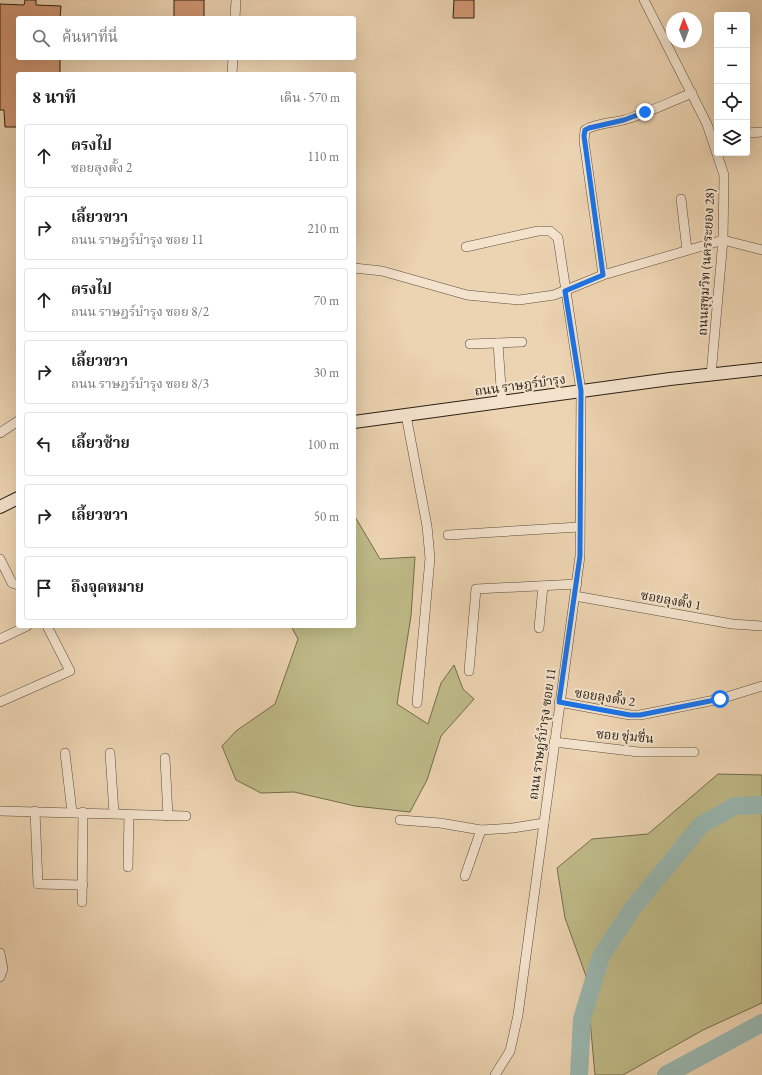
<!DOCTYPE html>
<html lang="th">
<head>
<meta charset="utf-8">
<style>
  body { margin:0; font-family:"EB Garamond","Noto Serif Thai",serif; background:#f6f6f6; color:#222 }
  .controls { position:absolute; right:12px; top:12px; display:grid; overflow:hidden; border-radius:4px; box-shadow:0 4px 16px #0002 }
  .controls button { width:36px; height:36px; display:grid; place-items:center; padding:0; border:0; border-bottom:1px solid #e0e0e0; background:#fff; color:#222; font:20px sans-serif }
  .compass { position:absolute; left:666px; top:12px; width:36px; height:36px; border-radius:50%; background:#fff; box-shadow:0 4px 16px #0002; rotate:359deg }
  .stop { position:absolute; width:12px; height:12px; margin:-9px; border:3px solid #1a73e8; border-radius:50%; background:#fff }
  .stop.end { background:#1a73e8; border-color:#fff; box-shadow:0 1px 4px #0008 }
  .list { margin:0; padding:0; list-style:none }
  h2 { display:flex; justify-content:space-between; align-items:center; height:52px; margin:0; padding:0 16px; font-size:17px }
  h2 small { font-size:13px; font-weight:400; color:#767676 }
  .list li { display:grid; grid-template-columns:26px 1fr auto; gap:12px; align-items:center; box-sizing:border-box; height:64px; margin:0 8px 8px; padding:0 8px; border:1px solid #e0e0e0; border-radius:4px }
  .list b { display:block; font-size:15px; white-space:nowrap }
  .list p { margin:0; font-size:13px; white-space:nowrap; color:#767676 }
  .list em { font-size:13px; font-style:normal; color:#767676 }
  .icon { flex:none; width:22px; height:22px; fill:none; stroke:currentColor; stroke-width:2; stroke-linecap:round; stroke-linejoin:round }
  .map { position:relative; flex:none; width:762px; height:1075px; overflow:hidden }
  .search { position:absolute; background:#fff; box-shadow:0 4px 16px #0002; left:16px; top:16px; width:340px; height:44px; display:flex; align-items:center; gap:10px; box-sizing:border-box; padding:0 14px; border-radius:4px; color:#767676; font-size:15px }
  .panel { position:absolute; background:#fff; box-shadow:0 4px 16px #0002; left:16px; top:72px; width:340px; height:556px; border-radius:4px }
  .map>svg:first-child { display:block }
  .green { fill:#beba87; stroke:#746d4e }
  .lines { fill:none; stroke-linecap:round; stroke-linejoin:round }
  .river { stroke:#99b7b0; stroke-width:18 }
  .building { fill:#d19774; stroke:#2a2014 }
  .street-casing { stroke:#5a4d3b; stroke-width:10 }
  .secondary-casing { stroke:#2a2014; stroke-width:14 }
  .street { stroke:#f3e2cc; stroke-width:9 }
  .secondary { stroke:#f3e2cc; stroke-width:12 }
  .route { stroke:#1a73e8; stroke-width:5 }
  .labels { text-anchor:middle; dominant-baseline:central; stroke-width:4; stroke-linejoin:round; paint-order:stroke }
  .street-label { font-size:13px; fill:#2a2014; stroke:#f3e2cc }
</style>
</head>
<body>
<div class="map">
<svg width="762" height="1075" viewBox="0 0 762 1075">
  <rect width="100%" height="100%" fill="#ecd3b1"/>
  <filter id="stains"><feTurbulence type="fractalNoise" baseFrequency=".005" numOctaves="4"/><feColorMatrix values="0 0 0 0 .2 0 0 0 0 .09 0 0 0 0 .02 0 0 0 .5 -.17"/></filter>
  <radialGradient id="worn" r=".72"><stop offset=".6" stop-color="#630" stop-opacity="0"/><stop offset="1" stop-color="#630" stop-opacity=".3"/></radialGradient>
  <g class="green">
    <path d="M354,515L380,559L415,557L411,616L397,704L428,724L441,683L454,665L463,689L474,699L441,736L427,780L410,812L355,806L294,792L261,793L236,780L222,746L236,731L275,704L298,639L291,626H354Z"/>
    <path d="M718,774L762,775V1003L703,1030L623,1075H595L586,976L565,918L557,868L592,839L648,834Z"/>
  </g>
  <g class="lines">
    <g class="river">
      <path d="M579,1075L582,1019L601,956L632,909L701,825L735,806L762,805"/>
      <path d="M666,1075L762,1023"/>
    </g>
  </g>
  <g class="building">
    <path d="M25,0H36V5L61,6L60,18H18V58H60V74H18V127H5L4,110H0V4L24,5Z"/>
    <rect x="174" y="0" width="30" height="18"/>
    <path d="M454,0H474V18H453Z"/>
  </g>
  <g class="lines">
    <g class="street-casing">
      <g id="street">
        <path d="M644,0L707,124L724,175L723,240L711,375"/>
        <path d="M235,18L236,0"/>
        <path d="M232,74L233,58"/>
        <path d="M747,133L762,132"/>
        <path d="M681,199L687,250"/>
        <path d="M466,247L538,231H550L558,238L581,391L580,556L518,1015L510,1051L495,1075"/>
        <path d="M354,268L382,271L467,295L519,300L554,295L603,275L723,240L762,250"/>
        <path d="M603,275L584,141L585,130C596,123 612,123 624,120C648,113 670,102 692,93"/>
        <path d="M498,343L502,402"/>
        <path d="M470,344L522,342"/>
        <path d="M406,415L427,526L430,558L417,703"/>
        <path d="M0,433L18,421"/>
        <path d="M448,535L579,527"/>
        <path d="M0,559L12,583L18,585"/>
        <path d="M575,596L732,624L762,626"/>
        <path d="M539,628L543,586"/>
        <path d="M0,639L27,626"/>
        <path d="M469,671L476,589L577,584"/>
        <path d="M0,702L70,671L47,626"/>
        <path d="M559,702L630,715H640L720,699L762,686"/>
        <path d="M554,742L639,752H694"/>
        <path d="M65,753L72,812"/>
        <path d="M110,753L114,813"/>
        <path d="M165,758L168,816"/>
        <path d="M0,811L186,816"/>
        <path d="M35,811L38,884L83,885"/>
        <path d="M400,820L440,823L481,830L513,828L544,823"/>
        <path d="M128,867L129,814"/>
        <path d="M465,876L481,830"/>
        <path d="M82,902L83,812"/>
        <path d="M0,953L3,969L0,977"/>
      </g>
    </g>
    <g class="secondary-casing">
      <g id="secondary">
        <path d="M354,422L670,379L762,369"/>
        <path d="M0,507L18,498"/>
      </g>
    </g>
    <use href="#street" class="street"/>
    <use href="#secondary" class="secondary"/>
  </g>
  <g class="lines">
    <path class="route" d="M645,112L624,120L589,128L585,130L584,136L603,275L565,291L581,391L580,556L559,702L630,715H640L720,699"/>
  </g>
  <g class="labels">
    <g class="street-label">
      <text transform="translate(706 262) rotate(-87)">ถนนสุขุมวิท (นครระยอง 28)</text>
      <text transform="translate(520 385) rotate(-8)">ถนน ราษฎร์บำรุง</text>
      <text transform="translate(671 600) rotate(10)">ซอยลุงตั้ง 1</text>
      <text transform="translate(605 697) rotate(9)">ซอยลุงตั้ง 2</text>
      <text transform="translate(542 734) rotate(-82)">ถนน ราษฎร์บำรุง ซอย 11</text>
      <text transform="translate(625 736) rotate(5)">ซอย ชุ่มชื่น</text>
    </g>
  </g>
  <rect width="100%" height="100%" filter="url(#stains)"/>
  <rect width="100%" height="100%" fill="url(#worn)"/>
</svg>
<div class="controls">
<button>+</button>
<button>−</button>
<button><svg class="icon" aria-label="locate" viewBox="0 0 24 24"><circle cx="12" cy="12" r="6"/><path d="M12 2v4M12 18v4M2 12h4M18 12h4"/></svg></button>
<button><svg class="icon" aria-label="layers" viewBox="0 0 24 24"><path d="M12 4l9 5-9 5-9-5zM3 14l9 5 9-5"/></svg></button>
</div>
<svg class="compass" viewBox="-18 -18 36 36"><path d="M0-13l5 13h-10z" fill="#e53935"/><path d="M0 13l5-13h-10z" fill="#767676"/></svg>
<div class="stop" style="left:720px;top:699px"></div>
<div class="stop end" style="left:645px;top:112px"></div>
<div class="search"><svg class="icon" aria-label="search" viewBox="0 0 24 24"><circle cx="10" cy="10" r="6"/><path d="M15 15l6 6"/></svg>ค้นหาที่นี่</div>
<section class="panel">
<h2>8 นาที<small>เดิน · 570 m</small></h2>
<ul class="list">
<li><svg class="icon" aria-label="ahead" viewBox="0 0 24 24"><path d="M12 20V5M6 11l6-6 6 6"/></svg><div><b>ตรงไป</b><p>ซอยลุงตั้ง 2</p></div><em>110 m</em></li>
<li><svg class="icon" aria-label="right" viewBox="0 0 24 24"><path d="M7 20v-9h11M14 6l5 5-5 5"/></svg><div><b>เลี้ยวขวา</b><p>ถนน ราษฎร์บำรุง ซอย 11</p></div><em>210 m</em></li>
<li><svg class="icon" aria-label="ahead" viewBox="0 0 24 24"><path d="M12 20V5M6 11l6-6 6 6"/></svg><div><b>ตรงไป</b><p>ถนน ราษฎร์บำรุง ซอย 8/2</p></div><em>70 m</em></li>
<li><svg class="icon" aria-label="right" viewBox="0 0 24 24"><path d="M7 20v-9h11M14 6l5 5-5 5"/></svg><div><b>เลี้ยวขวา</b><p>ถนน ราษฎร์บำรุง ซอย 8/3</p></div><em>30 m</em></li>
<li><svg class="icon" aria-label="left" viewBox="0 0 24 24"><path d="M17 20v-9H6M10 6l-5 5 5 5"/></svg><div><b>เลี้ยวซ้าย</b></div><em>100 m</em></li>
<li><svg class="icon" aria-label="right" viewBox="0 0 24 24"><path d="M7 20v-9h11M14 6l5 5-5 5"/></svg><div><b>เลี้ยวขวา</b></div><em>50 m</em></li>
<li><svg class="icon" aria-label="arrive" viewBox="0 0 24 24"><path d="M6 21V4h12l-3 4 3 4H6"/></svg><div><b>ถึงจุดหมาย</b></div></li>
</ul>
</section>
</div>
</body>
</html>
